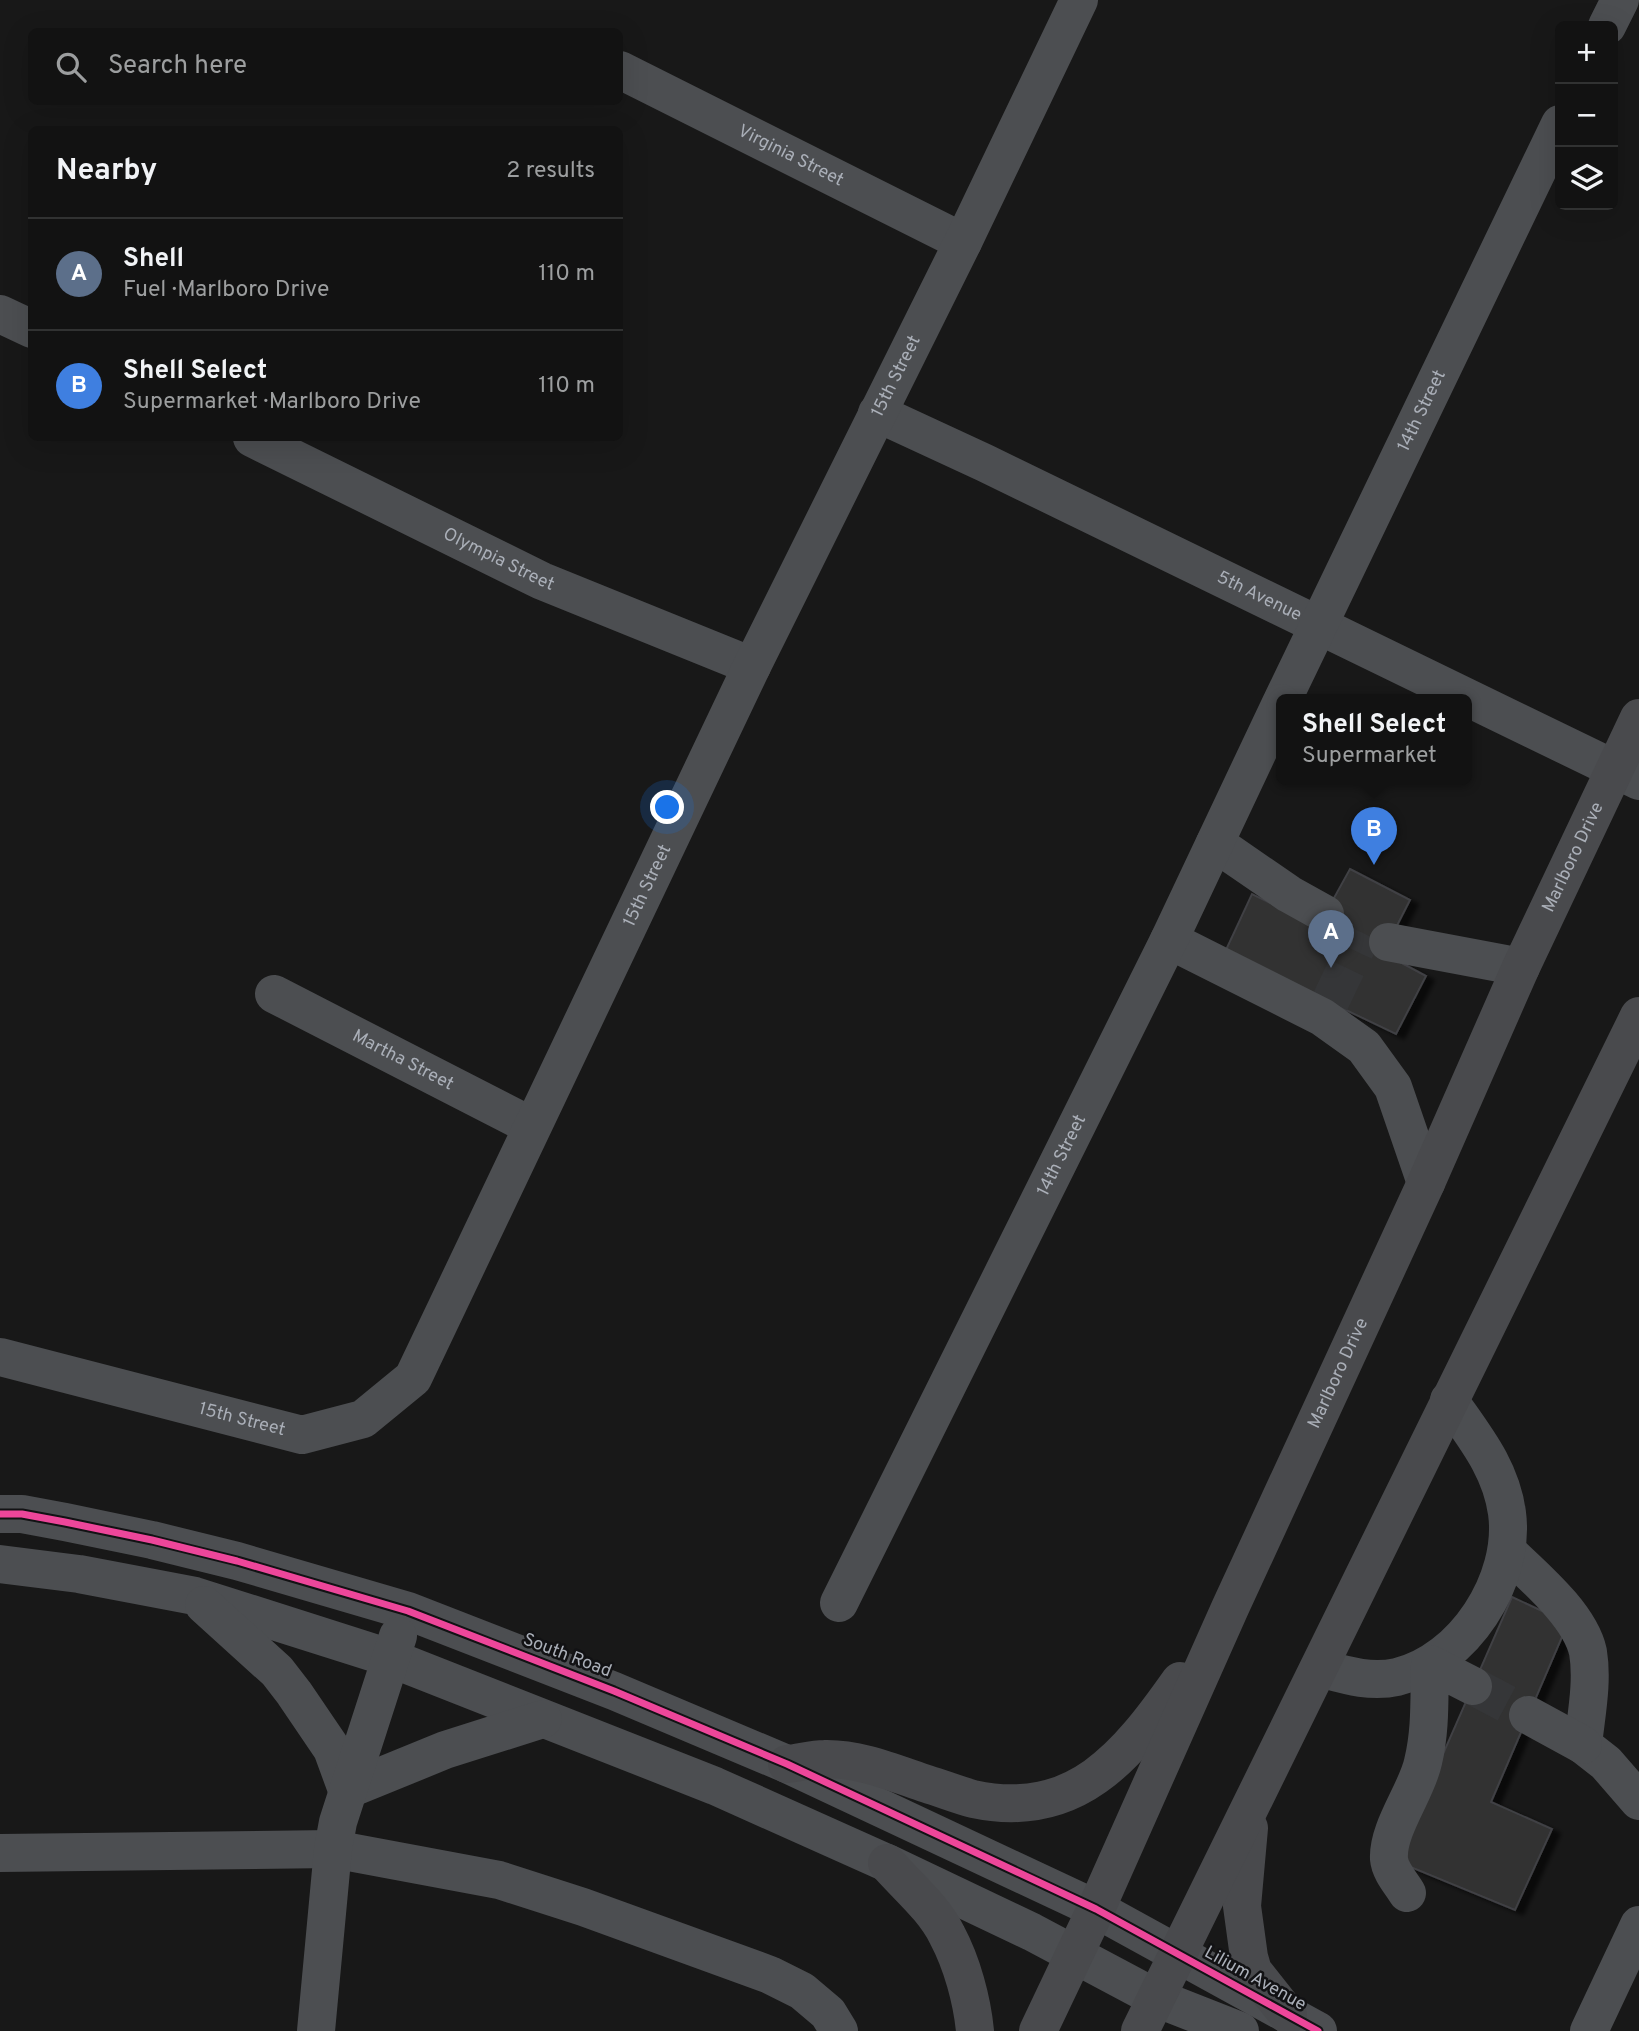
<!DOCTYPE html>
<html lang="en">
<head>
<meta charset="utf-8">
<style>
  body { margin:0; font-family:Overpass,sans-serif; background:#1f2020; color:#f1f3f6 }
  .controls { position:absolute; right:21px; top:21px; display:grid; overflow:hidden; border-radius:10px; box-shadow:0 7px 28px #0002 }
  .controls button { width:63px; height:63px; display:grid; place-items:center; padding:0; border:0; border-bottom:2px solid #313232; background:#121212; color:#f1f3f6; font:35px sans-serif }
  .you { position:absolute; left:668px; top:808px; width:24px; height:24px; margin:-18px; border:5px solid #fff; border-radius:50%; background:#1a73e8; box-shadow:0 0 0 10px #1a73e833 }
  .badge { display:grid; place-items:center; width:46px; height:46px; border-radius:50%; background:#1a73e8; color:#fff; font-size:23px; font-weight:700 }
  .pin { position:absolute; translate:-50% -58px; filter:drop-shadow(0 2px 4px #0008) }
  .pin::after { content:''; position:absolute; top:37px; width:24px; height:21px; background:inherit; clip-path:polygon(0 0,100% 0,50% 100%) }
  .popup { position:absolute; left:1276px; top:694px; width:196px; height:91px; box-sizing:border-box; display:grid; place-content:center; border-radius:10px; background:#121212; filter:drop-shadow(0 2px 5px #0005); font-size:23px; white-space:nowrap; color:#9c9e9f }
  .popup b { font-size:26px; color:#f1f3f6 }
  .popup::after { content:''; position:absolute; left:50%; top:100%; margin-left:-14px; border:14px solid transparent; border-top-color:#121212 }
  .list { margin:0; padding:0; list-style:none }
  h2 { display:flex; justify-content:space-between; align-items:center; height:91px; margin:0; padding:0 28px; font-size:30px }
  h2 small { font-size:23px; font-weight:400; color:#9c9e9f }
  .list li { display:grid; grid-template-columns:46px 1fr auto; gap:21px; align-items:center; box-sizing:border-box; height:112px; padding:0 28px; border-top:2px solid #313232 }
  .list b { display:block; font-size:26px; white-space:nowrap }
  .list p { margin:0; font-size:23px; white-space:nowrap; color:#9c9e9f }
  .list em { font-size:23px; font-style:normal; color:#9c9e9f }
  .icon { flex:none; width:38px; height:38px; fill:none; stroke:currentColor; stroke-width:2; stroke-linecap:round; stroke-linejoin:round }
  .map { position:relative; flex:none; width:1639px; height:2031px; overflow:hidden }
  .search { position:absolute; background:#121212; box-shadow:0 7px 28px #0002; left:28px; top:28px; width:595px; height:77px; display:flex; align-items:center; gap:18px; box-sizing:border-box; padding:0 24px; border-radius:10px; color:#9c9e9f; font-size:26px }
  .panel { position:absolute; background:#121212; box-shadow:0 7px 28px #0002; left:28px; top:126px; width:595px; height:315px; border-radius:10px }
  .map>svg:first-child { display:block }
  .building { fill:#313132; stroke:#404144; stroke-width:2; filter:url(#shadow) }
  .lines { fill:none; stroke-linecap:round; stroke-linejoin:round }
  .minor-tunnel { stroke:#353638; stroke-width:38; stroke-dasharray:38 19; stroke-linecap:butt }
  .minor { stroke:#4c4e51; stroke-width:38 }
  .major { stroke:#494a4d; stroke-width:38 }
  .cycleway-casing { stroke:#121214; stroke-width:11 }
  .cycleway { stroke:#ed469a; stroke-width:7 }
  .labels { text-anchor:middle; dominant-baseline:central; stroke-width:5; stroke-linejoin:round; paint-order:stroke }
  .street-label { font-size:18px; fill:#aaafb8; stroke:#121214 }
</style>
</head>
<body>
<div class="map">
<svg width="1639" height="2031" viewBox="0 0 1639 2031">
  <defs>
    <filter id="shadow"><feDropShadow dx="8" dy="4.5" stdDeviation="2" flood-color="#0009"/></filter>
  </defs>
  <rect width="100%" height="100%" fill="#181818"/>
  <g class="building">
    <path d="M1350,869L1410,900L1383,953L1426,976L1396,1034L1225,952L1252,894L1318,927Z"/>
    <path d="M1512,1597L1568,1623L1491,1802L1552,1829L1515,1910L1396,1861Z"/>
  </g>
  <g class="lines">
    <g class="minor-tunnel">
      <path d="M1330,1002L1363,933"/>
      <path d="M1473,1686L1528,1715"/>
    </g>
    <g class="minor">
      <path d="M1607,26L1620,0"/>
      <path id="s1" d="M620,70L963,242"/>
      <path d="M0,314L32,329"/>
      <path id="s2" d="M877,413L985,463L1639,781"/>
      <path id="s3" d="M252,438L542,581L752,666"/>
      <path id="s4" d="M1283,699L1560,124"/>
      <path d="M1215,843L1289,894L1325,914"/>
      <path d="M1169,940L1322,1017L1364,1047L1393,1087L1426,1183"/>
      <path d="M1388,942L1521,967"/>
      <path id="s5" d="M274,994L531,1126"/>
      <path id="s6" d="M0,1357L302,1435L363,1419L413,1378L752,666L963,242L1079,0"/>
      <path d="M0,1514H22L65,1522L152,1540L237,1561L408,1611L614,1691L787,1764L1096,1909L1318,2031"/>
      <path d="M1507,1551C1534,1577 1580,1615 1588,1652C1593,1682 1586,1716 1583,1745L1606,1763L1639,1801"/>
      <path d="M0,1564L79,1574L195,1596L390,1658L715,1786L887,1863L1032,1932L1156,1998L1240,2031"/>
      <path id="s7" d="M839,1603L1169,940L1281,703"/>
      <path d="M204,1605L277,1671L294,1693L332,1749L347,1790L445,1750L543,1719"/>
      <path d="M1319,1668C1345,1675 1370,1683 1397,1677C1464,1661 1516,1580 1507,1513C1501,1468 1474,1436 1449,1400"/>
      <path d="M1528,1715L1583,1745"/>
      <path d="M0,1853L333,1849L499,1880L583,1907L770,1975L802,1991L828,2013L839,2031"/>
      <path d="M1407,1893C1401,1883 1390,1871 1389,1859C1387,1829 1417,1791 1423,1762C1431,1729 1429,1697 1430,1664L1473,1686"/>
      <path d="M316,2031L333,1849L338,1822L398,1636"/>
      <path d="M1589,2031L1639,1925"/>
    </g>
    <g class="major">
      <path d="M787,1764C799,1763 812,1759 824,1759C859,1758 894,1773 927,1784C943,1789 958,1795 973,1799C1076,1821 1127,1756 1180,1681"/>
      <path d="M1249,1828L1242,1906L1249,1957L1253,1971L1288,2015"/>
      <path d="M887,1863C907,1886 934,1908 947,1935C962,1963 972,2000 975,2031"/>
      <path id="s8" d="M1038,2031L1096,1909L1230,1608L1426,1183L1521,967L1639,718"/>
      <path d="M1140,2031L1639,1016"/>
    </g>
    <g class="cycleway-casing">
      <path id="cycleway" d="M0,1514H22L65,1522L152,1540L237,1561L408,1611L614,1691L787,1764L1096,1909L1318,2031"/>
    </g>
    <use href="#cycleway" class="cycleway"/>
  </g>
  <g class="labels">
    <g class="street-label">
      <text stroke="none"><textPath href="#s1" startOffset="191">Virginia Street</textPath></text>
      <text stroke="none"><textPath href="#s6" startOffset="1552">15th Street</textPath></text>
      <text stroke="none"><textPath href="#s4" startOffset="320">14th Street</textPath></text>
      <text stroke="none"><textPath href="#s3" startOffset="275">Olympia Street</textPath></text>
      <text stroke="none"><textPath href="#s2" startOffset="424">5th Avenue</textPath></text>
      <text stroke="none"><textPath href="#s8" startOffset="1290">Marlboro Drive</textPath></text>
      <text stroke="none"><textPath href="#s6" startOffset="985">15th Street</textPath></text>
      <text stroke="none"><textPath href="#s5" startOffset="145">Martha Street</textPath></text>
      <text stroke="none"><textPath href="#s7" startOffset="500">14th Street</textPath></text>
      <text stroke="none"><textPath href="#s8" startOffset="723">Marlboro Drive</textPath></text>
      <text stroke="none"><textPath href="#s6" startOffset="250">15th Street</textPath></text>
      <text transform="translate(567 1656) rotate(21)">South Road</text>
      <text transform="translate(1255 1979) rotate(29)">Lilium Avenue</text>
    </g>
  </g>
</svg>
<div class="controls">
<button>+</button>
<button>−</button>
<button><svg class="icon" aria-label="layers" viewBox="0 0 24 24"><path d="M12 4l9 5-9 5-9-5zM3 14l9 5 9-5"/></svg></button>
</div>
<div class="you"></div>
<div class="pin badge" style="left:1331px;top:968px;background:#5c6f8a">A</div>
<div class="pin badge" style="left:1374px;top:865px;background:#3f7fe0">B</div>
<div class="popup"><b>Shell Select</b>Supermarket</div>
<div class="search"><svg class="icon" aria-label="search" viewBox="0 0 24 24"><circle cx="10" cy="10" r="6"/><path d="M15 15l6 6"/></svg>Search here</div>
<section class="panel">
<h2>Nearby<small>2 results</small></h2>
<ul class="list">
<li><span class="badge" style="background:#5c6f8a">A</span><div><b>Shell</b><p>Fuel · Marlboro Drive</p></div><em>110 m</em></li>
<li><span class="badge" style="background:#3f7fe0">B</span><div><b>Shell Select</b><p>Supermarket · Marlboro Drive</p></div><em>110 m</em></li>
</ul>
</section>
</div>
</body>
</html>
